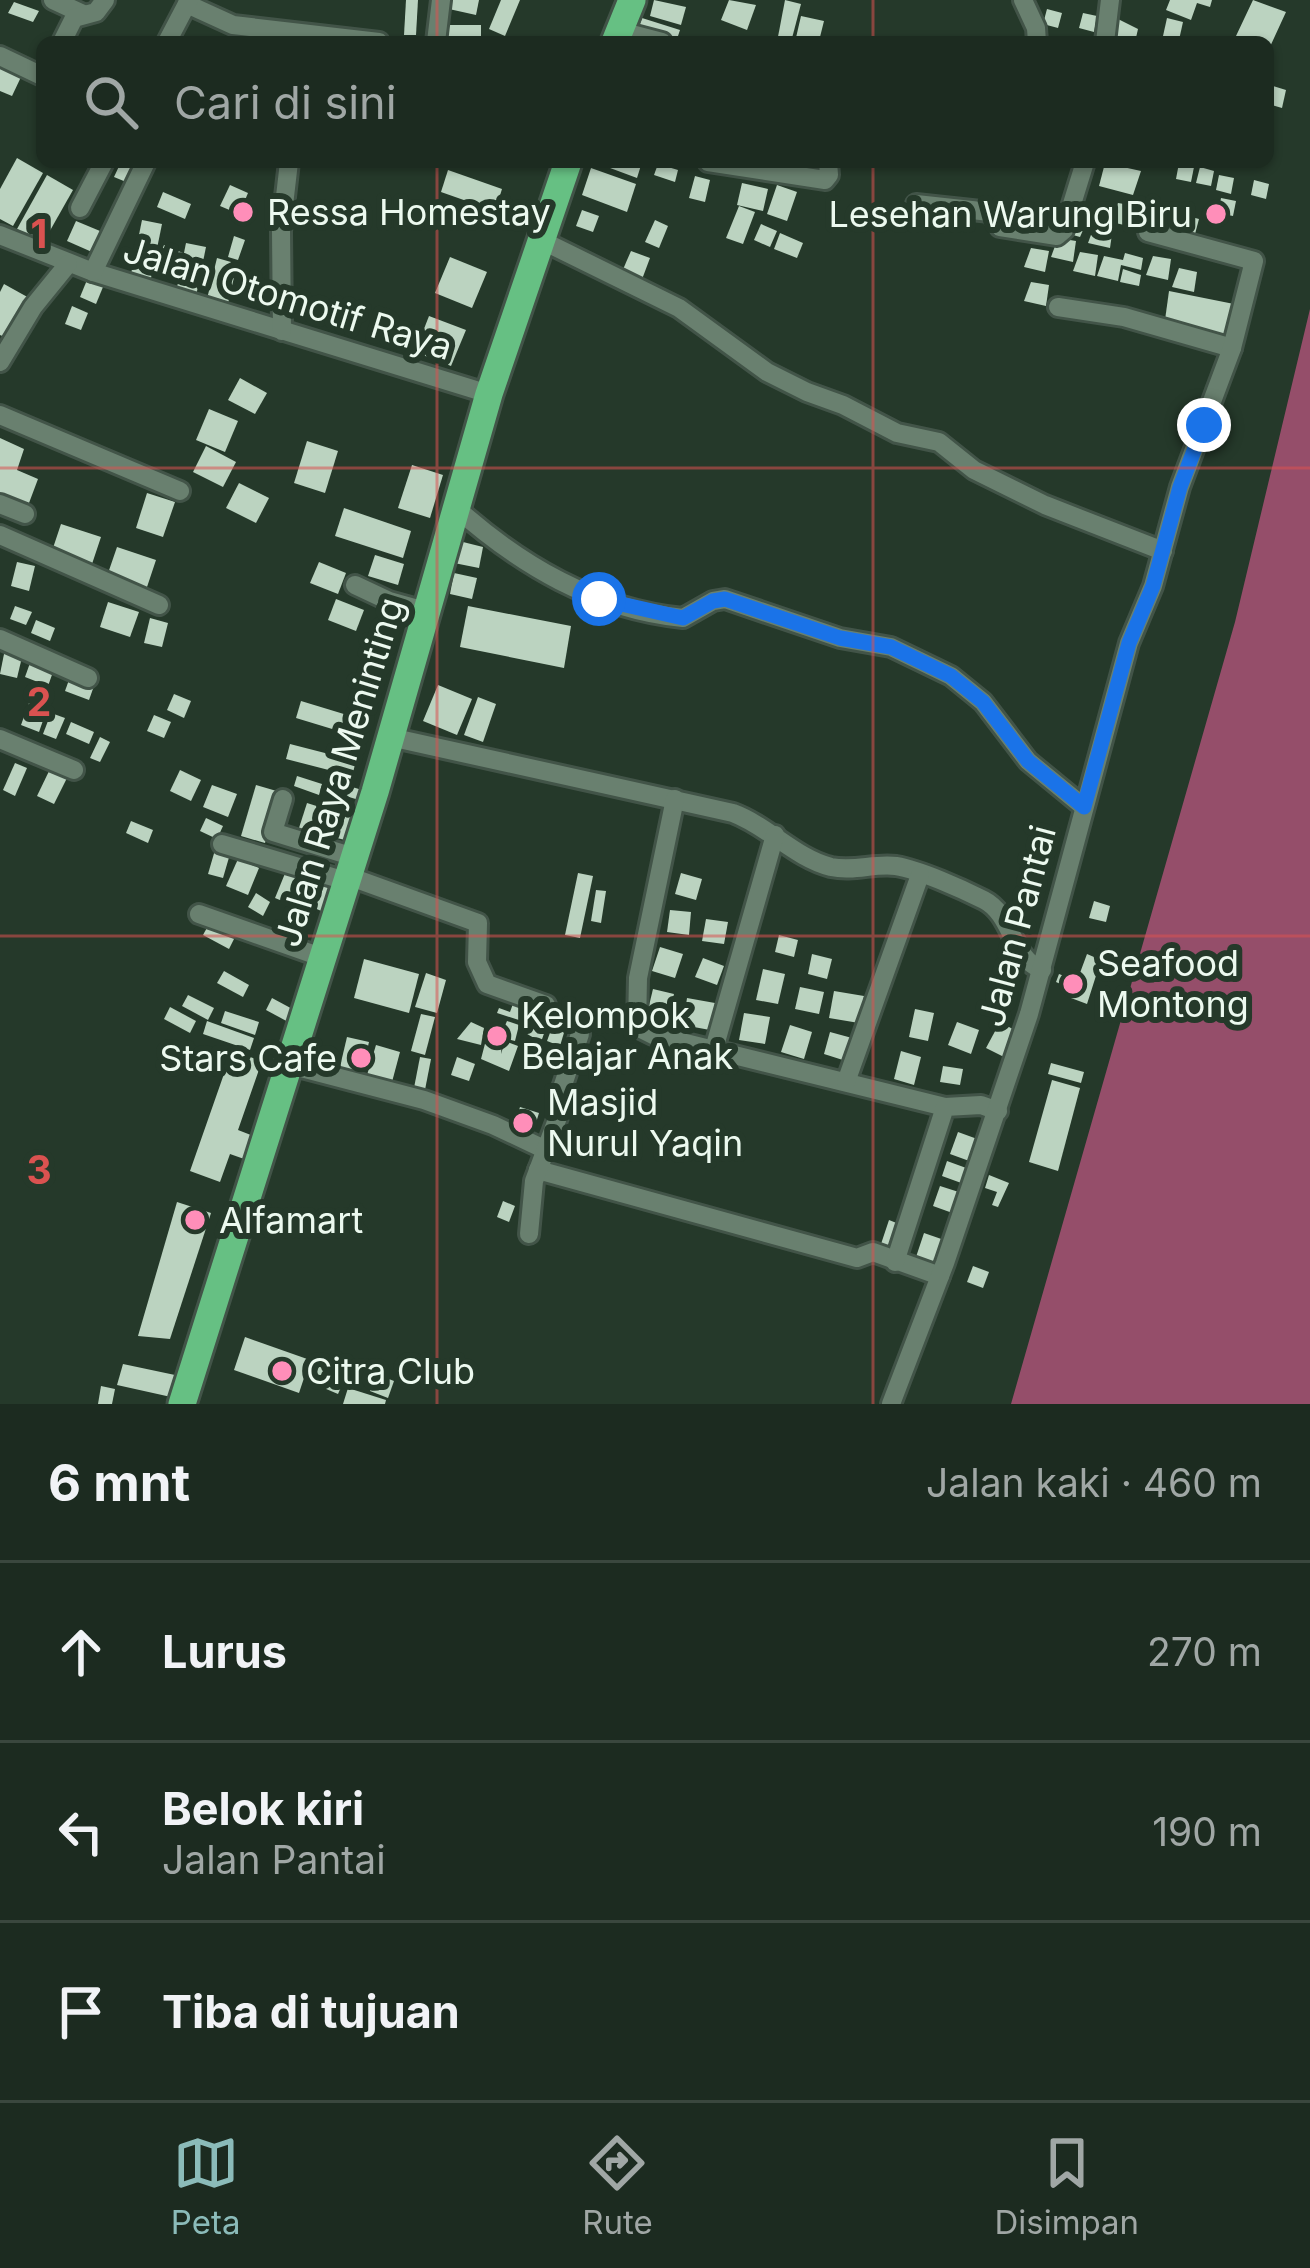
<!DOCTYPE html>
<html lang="id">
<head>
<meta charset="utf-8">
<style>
  body { margin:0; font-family:Inter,sans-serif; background:#253329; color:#f1f3f6 }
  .stop { position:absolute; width:36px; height:36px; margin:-27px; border:9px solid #1a73e8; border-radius:50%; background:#fff }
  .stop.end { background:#1a73e8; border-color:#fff; box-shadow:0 3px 12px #0008 }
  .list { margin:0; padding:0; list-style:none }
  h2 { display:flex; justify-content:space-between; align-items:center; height:156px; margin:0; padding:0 48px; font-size:51px }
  h2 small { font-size:39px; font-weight:400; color:#a0a7a5 }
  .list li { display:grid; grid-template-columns:78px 1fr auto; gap:36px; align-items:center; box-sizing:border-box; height:180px; padding:0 48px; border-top:3px solid #3a473e }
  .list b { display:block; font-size:45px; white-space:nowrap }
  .list p { margin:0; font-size:39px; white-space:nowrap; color:#a0a7a5 }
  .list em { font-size:39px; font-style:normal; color:#a0a7a5 }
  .icon { flex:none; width:66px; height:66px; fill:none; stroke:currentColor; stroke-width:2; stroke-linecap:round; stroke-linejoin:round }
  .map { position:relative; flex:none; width:1310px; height:1404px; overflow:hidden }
  .search { position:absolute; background:#1c2b20; box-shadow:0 3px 9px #0004; left:36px; right:36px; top:36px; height:132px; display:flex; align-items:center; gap:30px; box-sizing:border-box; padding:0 42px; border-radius:18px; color:#a0a7a5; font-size:45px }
  .sheet { height:696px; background:#1c2b20 }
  nav { display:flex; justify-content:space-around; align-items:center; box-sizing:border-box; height:168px; border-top:3px solid #3a473e; background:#1c2b20; font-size:33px; color:#a0a7a5 }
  nav a { display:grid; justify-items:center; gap:6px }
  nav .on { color:#8bbbb9 }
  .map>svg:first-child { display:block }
  .water { fill:#954e6a }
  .building { fill:#bbd3c0 }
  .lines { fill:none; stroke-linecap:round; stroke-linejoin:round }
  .minor-casing { stroke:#425448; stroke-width:24 }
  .highway-casing { stroke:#425448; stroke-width:33 }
  .minor { stroke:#69806f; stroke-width:18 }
  .highway { stroke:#66c083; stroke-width:27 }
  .route { stroke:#1a73e8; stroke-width:15 }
  .grid { fill:none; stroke:#da5250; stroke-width:3; stroke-opacity:0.55 }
  .poi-dot { fill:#ff8eb9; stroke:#25392a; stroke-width:4.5 }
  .labels { text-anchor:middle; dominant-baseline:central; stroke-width:12; stroke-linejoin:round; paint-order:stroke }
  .poi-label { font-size:36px; fill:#ecf9ef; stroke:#25392a; text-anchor:start }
  .street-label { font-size:36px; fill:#ecf9ef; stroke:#25392a }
  .grid-label { font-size:39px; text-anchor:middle; font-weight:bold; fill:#da5250; stroke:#25392a; stroke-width:12; stroke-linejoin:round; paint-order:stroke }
</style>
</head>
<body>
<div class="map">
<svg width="1310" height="1404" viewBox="0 0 1310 1404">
  <rect width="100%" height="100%" fill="#25392a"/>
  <path class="water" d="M1310,309V1404H1011L1235,622Z"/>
  <g class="building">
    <path d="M406,0H418L416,35H404Z"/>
    <path d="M451,0H479L476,15L449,9Z"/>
    <path d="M501,0H520L505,36L489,29Z"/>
    <path d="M654,0L686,7L681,25L650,16Z"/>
    <path d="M729,0L756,5L747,30L721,20Z"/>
    <path d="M785,0L801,4L791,42H777Z"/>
    <path d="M1170,0H1212L1210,7L1197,3L1191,20L1166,10Z"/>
    <path d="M1253,0L1286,12L1268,51V42H1250L1236,36Z"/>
    <path d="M14,2L39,11L33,22L8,13Z"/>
    <path d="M1047,9L1062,13L1058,28L1043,24Z"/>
    <path d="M1083,13L1097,16L1094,32L1079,28Z"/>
    <path d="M801,16L824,21L819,41L795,42Z"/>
    <path d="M642,18L680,30L676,42L638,30Z"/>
    <path d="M1167,18L1183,22L1179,40L1163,36Z"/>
    <path d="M1118,19L1138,29L1135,42L1107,40L1110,23Z"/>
    <rect x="447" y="25" width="34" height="17"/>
    <path d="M0,68L21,77L12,96L0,91Z"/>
    <path d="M1273,86L1286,90L1282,108L1268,104Z"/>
    <path d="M17,158L43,173L13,226L0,219V189Z"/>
    <path d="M121,162L139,165L131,184L114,177Z"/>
    <path d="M594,162H642L637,178Z"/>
    <path d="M1105,163L1141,171L1133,195L1099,186Z"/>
    <path d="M1179,163L1194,167L1191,182L1176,179Z"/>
    <path d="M658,164L678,170L675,182L654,175Z"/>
    <path d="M1200,167L1214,171L1211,186L1196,183Z"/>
    <path d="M591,168L636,184L627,212L582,195Z"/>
    <path d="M448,170L502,189L495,211L441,192Z"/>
    <path d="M47,175L73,190L43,243L17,229Z"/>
    <path d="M1219,175L1234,178L1231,194L1216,190Z"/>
    <path d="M695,176L710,180L705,202L689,198Z"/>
    <path d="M1254,180L1269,184L1266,199L1251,195Z"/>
    <path d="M742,183L768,189L763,211L737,205Z"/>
    <path d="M230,185L248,193L239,214L220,206Z"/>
    <path d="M777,185L797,192L787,221L767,214Z"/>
    <path d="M163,192L191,204L185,219L157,207Z"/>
    <path d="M1221,198L1236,201L1233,216L1218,213Z"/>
    <path d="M1118,203L1136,206L1133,227L1111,222Z"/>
    <path d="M739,206L755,212L743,244L726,238Z"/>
    <path d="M1073,206L1091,212L1080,237L1066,233Z"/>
    <path d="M582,210L599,216L593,232L576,226Z"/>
    <path d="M1184,215L1199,219L1195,234L1180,231Z"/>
    <path d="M142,220L162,224L151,278L131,274Z"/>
    <path d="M655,220L668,226L659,248L645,242Z"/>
    <path d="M76,221L100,231L92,252L67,241Z"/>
    <path d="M761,224L777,231L770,247L754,240Z"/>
    <path d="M1095,224L1113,227L1110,248L1088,243Z"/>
    <path d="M780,233L803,243L797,258L774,249Z"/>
    <path d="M234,236L245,240L238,260L228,257Z"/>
    <path d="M1058,238L1076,241L1073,262L1051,257Z"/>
    <path d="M186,243L206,247L195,301L175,297Z"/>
    <path d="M164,245L183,253L173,274L155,266Z"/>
    <path d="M1031,248L1049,251L1045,272L1024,267Z"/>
    <path d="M631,251L650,258L641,282L621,274Z"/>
    <path d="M1080,252L1098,255L1095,276L1073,271Z"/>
    <path d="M1125,253L1143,258L1141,270L1121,265L1118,281L1097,276L1104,256L1123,260Z"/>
    <path d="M1153,256L1171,259L1168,280L1146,275Z"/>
    <path d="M450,257L487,272L472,308L435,293Z"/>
    <path d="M217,258L231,262L228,271L235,273L226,312L205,307Z"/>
    <path d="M1179,268L1197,272L1194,292L1172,287Z"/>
    <path d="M1123,269L1141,275L1139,286L1120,282Z"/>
    <path d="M87,280L103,287L96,304L80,297Z"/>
    <path d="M1031,282L1049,285L1046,306L1024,301Z"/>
    <path d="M4,284L31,299L9,339L0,335V292Z"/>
    <path d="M1169,291L1239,305L1229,335L1165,320Z"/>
    <path d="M72,306L88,313L81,330L65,324Z"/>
    <path d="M429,316L466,330L451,366L415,352Z"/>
    <path d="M240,378L267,393L255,414L228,400Z"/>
    <path d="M209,409L238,421L225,452L196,440Z"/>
    <path d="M0,438L24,449L17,470L38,479L26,511L0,501Z"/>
    <path d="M307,441L338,451L325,493L294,483Z"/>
    <path d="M206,446L236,462L223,487L193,472Z"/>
    <path d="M412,465L443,475L430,518L398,508Z"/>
    <path d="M239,483L269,498L256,523L226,508Z"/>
    <path d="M147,493L175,502L163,537L136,528Z"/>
    <path d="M344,508L411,531L403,558L335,536Z"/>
    <path d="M61,524L101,537L90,570L50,557Z"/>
    <path d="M459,541L483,547L479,568L454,563Z"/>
    <path d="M117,547L156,560L145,593L106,579Z"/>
    <path d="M375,555L404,564L398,585L368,576Z"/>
    <path d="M17,562L35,566L29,591L11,586Z"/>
    <path d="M319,562L346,573L338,594L310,583Z"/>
    <path d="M454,573L477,578L472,599L450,594Z"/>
    <path d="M336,599L364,610L356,631L328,620Z"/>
    <path d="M108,602L139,612L130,637L100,627Z"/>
    <path d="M15,606L32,612L26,625L10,619Z"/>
    <path d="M468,606L571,626L564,668L460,647Z"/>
    <path d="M150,618L168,623L162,647L144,643Z"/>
    <path d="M36,620L55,628L50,641L31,633Z"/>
    <path d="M5,649L23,653L17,678L0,674Z"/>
    <path d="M30,663L53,672L48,686L25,677Z"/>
    <path d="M70,677L94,686L89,700L65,691Z"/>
    <path d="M438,685L472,699L457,735L423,721Z"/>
    <path d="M174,694L191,701L184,718L167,710Z"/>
    <path d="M478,697L496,704L483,742L464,735Z"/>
    <path d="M301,701L357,718L352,735L296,718Z"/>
    <path d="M29,703L47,709L39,732L21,725Z"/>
    <path d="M51,713L65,718L56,739L43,734Z"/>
    <path d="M154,715L171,722L164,738L147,731Z"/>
    <path d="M71,722L94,732L89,744L66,734Z"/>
    <path d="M100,737L110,742L100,762L90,758Z"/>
    <path d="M290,744L356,761L352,776L286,759Z"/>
    <path d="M15,763L27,768L15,796L3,790Z"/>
    <path d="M51,767L68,776L54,804L37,796Z"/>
    <path d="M180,770L201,780L191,801L170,791Z"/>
    <path d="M297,776L322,784L319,795L294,786Z"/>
    <path d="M333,781L362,790L359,800L329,791Z"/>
    <path d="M212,785L237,794L228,817L203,807Z"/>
    <path d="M256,785L280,792L265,843L241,836Z"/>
    <path d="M307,803L326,809L317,834L299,828Z"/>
    <path d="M332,810L352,816L345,840L325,835Z"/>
    <path d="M206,818L223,826L217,839L200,831Z"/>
    <path d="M131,821L153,830L148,843L126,833Z"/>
    <path d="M215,850L230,854L223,878L208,874Z"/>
    <path d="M238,859L259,868L248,895L226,886Z"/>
    <path d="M286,871L308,880L297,907L275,898Z"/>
    <path d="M578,873L593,876L580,938L565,935Z"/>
    <path d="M681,873L702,879L696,900L675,894Z"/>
    <path d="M316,877L337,885L326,913L305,904Z"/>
    <path d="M596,890L606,891L601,923L591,921Z"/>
    <path d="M256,893L270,902L263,916L248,907Z"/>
    <path d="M1094,901L1110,906L1106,922L1089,918Z"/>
    <path d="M298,908L313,916L305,930L290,922Z"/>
    <path d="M670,910L691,912L689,935L667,932Z"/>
    <path d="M706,919L728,922L724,944L702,941Z"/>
    <path d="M209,924L235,937L229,949L203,935Z"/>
    <path d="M779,935L798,940L794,957L775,952Z"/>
    <path d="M660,947L683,954L675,978L652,971Z"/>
    <path d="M812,954L832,959L827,979L808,974Z"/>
    <path d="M1087,954L1101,960L1087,1004L1071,998L1074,990L1056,982L1059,974L1077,981Z"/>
    <path d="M703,958L724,966L717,985L695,977Z"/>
    <path d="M364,959L419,974L409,1013L354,998Z"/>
    <path d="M763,969L785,974L778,1004L756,1000Z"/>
    <path d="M224,971L249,985L243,997L217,983Z"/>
    <path d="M426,973L446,980L437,1013L415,1007Z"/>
    <path d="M800,987L824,992L819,1014L795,1009Z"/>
    <path d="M653,989L674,994L667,1022L646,1018Z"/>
    <path d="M834,991L864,996L859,1023L829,1018Z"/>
    <path d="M188,995L214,1008L208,1020L182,1006Z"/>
    <path d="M272,998L298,1012L292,1024L266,1010Z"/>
    <path d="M687,998L715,1003L710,1030L683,1025Z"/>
    <path d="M514,1001L526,1005L522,1021L497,1013L499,1008L510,1012Z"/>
    <path d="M170,1007L196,1021L190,1033L164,1019Z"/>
    <path d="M915,1009L934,1013L928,1041L909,1037Z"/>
    <path d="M225,1011L259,1022L255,1035L221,1023Z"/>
    <path d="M558,1011L569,1016L560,1046L547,1041Z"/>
    <path d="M744,1013L770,1017L765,1044L739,1040Z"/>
    <path d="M421,1014L435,1017L425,1055L411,1051Z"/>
    <path d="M527,1020L546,1028L541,1042L522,1031Z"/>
    <path d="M207,1021L254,1038L250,1050L203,1034Z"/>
    <path d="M507,1021L519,1025L515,1041L500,1037Z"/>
    <path d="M471,1022L484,1028L481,1045L457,1039Z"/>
    <path d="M957,1022L979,1030L971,1054L948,1045Z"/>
    <path d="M1000,1022L1018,1032L1004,1057L986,1048Z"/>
    <path d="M790,1025L812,1032L804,1059L781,1052Z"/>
    <path d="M830,1032L852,1038L846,1061L824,1054Z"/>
    <path d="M487,1036L502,1041L501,1054L505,1041L518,1046L509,1071L481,1059Z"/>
    <path d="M347,1037L369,1042L360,1080L338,1075Z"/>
    <path d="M376,1045L400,1052L392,1082L367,1075Z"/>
    <path d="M232,1051L262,1061L238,1130L256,1137L247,1160L230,1154L220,1182L190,1171Z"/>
    <path d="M901,1051L921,1057L914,1085L894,1079Z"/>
    <path d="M420,1057L431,1059L424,1095L413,1093Z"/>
    <path d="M457,1057L475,1064L469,1081L451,1075Z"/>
    <path d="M1051,1063L1084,1072L1081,1083L1048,1074Z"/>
    <path d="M943,1066L963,1069L960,1085L940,1082Z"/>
    <path d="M1052,1080L1080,1088L1058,1171L1029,1162Z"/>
    <path d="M520,1107L539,1113L533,1132L514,1127Z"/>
    <path d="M958,1132L980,1140L972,1162L950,1154Z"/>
    <path d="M947,1161L969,1169L964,1184L942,1176Z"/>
    <path d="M989,1175L1009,1183L998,1207L992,1205L997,1192L985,1188Z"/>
    <path d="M940,1186L965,1194L958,1215L933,1206Z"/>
    <path d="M503,1201L515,1206L509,1222L497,1217Z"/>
    <path d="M177,1202L211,1213L170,1339L138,1336Z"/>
    <path d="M889,1220L904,1226L896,1249L881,1244Z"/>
    <path d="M924,1233L950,1242L942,1266L916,1257Z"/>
    <path d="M973,1266L989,1272L983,1288L967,1282Z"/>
    <path d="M245,1337L310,1360L299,1393L234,1370Z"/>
    <path d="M324,1355L350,1367L338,1394L312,1383Z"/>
    <path d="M362,1363L374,1367L369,1384L357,1379Z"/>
    <path d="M123,1364L175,1375L171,1397L117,1385Z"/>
    <path d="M376,1374L394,1381L388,1398L370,1391Z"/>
    <path d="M101,1386L115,1389L112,1404H98Z"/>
    <path d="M348,1388L386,1400L385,1404H343Z"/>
  </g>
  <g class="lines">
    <g class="minor-casing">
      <g id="minor">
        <path d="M53,0L83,14"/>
        <path d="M1023,0L1036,28L1037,42"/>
        <path d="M187,4L233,25L379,42"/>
        <path d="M620,31L662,42"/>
        <path d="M62,42L74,18L96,12L105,0"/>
        <path d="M167,42L189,0"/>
        <path d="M436,42L441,0"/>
        <path d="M1105,42L1110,0"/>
        <path d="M0,56L42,76"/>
        <path d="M708,162L825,180L829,175L828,162"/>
        <path d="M916,204L990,212L1000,227L1057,236L1064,230L1085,162"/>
        <path d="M80,208L104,162"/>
        <path d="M0,235L93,272L489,394"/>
        <path d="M541,240L679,308L767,372L807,392L843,405L897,433L939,442L974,470L1045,505L1163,551"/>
        <path d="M93,272L146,162"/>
        <path d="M1058,307L1124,317L1232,348"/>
        <path d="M282,331L281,231L289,162"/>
        <path d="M0,362L33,307L68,264"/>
        <path d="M0,415L180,491"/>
        <path d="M0,504L25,514"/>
        <path d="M455,507C520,565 594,609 683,618L713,601L725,599L840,638L891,647L951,676L983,702L1028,761L1084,807"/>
        <path d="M0,535L159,605"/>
        <path d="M355,585L389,601L425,611"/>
        <path d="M0,639L88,678"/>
        <path d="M390,737L733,813C768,826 795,858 831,867C854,872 874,863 896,866C920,870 962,889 984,900C1013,915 1011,958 1042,970"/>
        <path d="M0,739L74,770"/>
        <path d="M283,799L273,832L354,857"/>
        <path d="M675,799L638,978L637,1027L653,1035L945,1107"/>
        <path d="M222,844L346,881"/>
        <path d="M348,876L478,923L477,962L487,984L546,1005"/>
        <path d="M199,914L321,957"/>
        <path d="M714,1049L775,835"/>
        <path d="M286,1064L424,1100L493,1125L546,1150"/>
        <path d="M846,1082L920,875"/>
        <path d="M538,1170L857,1258L873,1252L940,1276"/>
        <path d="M529,1234L534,1181L558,1117L560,1094L580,1034"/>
        <path d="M895,1262L945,1107L981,1105L998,1111"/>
        <path d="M891,1404L945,1263L1029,1014L1129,643L1153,586L1180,487L1232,348L1254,261L1148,232"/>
      </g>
    </g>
    <g class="highway-casing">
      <g id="highway">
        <path d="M615,42L632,0"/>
        <path d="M182,1404L375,792L489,394L568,162"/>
      </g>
    </g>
    <use href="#minor" class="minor"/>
    <use href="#highway" class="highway"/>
  </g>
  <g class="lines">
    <path class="route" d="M599,599L683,618L713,601L725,599L840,638L891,647L951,676L983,702L1028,761L1084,807L1129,643L1153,586L1180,487L1204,425"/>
  </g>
  <path class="grid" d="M437,0V42M873,0V42M437,162V1404M873,162V1404M0,468H1310M0,936H1310"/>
  <g class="poi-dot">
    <circle cx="243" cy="212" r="12"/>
    <circle cx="1216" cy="214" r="12"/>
    <circle cx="1073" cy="984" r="12"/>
    <circle cx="497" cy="1036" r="12"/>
    <circle cx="361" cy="1058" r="12"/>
    <circle cx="523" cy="1123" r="12"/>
    <circle cx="195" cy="1220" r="12"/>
    <circle cx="282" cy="1371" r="12"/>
  </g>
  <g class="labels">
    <g class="poi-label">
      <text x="267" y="212">Ressa Homestay</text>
      <text x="1192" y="214" text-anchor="end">Lesehan Warung Biru</text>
      <text x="1097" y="963">Seafood<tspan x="1097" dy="41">Montong</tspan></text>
      <text x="521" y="1015">Kelompok<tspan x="521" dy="41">Belajar Anak</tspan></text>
      <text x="337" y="1058" text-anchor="end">Stars Cafe</text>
      <text x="547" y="1102">Masjid<tspan x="547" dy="41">Nurul Yaqin</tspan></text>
      <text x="219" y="1220">Alfamart</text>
      <text x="306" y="1371">Citra Club</text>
    </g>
    <g class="street-label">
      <text transform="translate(288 298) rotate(17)">Jalan Otomotif Raya</text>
      <text transform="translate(339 772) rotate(-73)">Jalan Raya Meninting</text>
      <text transform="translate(1017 926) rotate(-75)">Jalan Pantai</text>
    </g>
  </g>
  <g class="grid-label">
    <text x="39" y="248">1</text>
    <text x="39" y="716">2</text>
    <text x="39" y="1184">3</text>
  </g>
</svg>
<div class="stop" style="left:599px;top:599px"></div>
<div class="stop end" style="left:1204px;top:425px"></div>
<div class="search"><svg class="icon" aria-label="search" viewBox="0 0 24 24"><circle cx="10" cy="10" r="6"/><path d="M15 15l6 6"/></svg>Cari di sini</div>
</div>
<section class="sheet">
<h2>6 mnt<small>Jalan kaki · 460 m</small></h2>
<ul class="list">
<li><svg class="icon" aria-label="ahead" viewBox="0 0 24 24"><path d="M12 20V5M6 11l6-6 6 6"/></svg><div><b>Lurus</b></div><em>270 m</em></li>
<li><svg class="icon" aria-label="left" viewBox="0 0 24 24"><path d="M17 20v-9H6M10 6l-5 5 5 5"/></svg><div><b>Belok kiri</b><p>Jalan Pantai</p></div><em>190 m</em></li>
<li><svg class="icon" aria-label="arrive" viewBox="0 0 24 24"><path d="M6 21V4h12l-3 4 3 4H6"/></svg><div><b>Tiba di tujuan</b></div></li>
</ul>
</section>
<nav>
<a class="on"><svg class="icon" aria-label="map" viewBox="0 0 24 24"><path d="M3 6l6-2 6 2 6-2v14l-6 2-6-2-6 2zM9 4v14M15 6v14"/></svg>Peta</a>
<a><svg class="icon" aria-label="directions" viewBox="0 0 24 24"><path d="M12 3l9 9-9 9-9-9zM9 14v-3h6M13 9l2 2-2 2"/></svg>Rute</a>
<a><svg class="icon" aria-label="saved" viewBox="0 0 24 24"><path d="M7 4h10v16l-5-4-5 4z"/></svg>Disimpan</a>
</nav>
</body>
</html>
